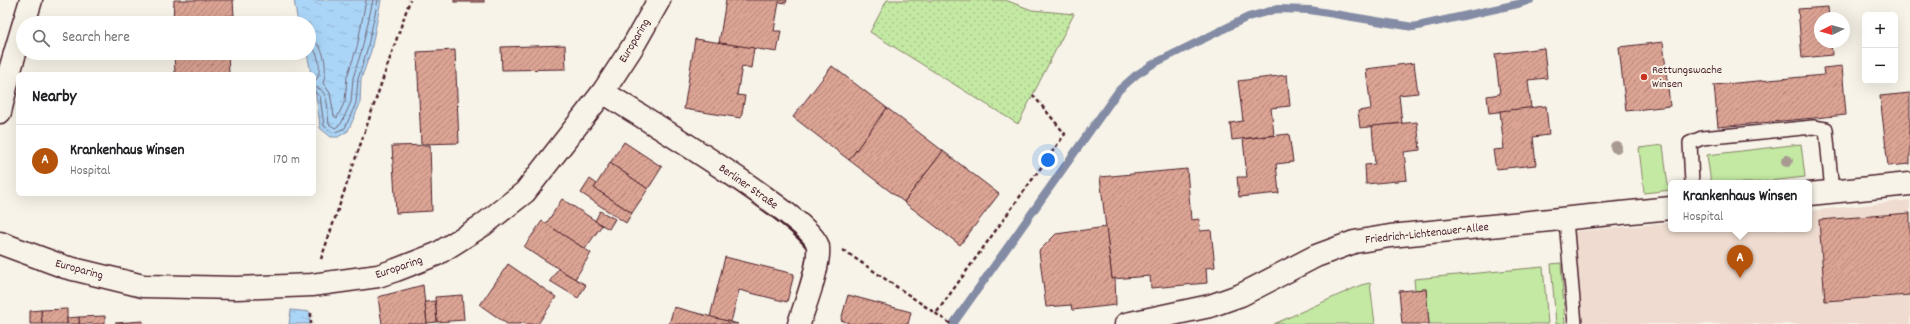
<!DOCTYPE html>
<html lang="en">
<head>
<meta charset="utf-8">
<style>
  body { margin:0; font-family:Dekko,sans-serif; background:#f2f2f2; color:#202124 }
  .controls { position:absolute; right:12px; top:12px; display:grid; overflow:hidden; border-radius:6px; box-shadow:0 4px 16px #0002 }
  .controls button { width:36px; height:36px; display:grid; place-items:center; padding:0; border:0; border-bottom:1px solid #e0e0e0; background:#fff; color:#202124; font:20px sans-serif }
  .compass { position:absolute; left:1814px; top:12px; width:36px; height:36px; border-radius:50%; background:#fff; box-shadow:0 4px 16px #0002; rotate:265deg }
  .you { position:absolute; left:1048px; top:160px; width:14px; height:14px; margin:-10px; border:3px solid #fff; border-radius:50%; background:#1a73e8; box-shadow:0 0 0 6px #1a73e833 }
  .badge { display:grid; place-items:center; width:26px; height:26px; border-radius:50%; background:#b45309; color:#fff; font-size:13px; font-weight:700 }
  .pin { position:absolute; translate:-50% -33px; filter:drop-shadow(0 1px 2px #0008) }
  .pin::after { content:''; position:absolute; top:21px; width:14px; height:12px; background:inherit; clip-path:polygon(0 0,100% 0,50% 100%) }
  .popup { position:absolute; left:1668px; top:180px; width:144px; height:52px; box-sizing:border-box; display:grid; place-content:center; border-radius:6px; background:#fff; filter:drop-shadow(0 1px 3px #0005); font-size:13px; white-space:nowrap; color:#757577 }
  .popup b { font-size:15px; color:#202124 }
  .popup::after { content:''; position:absolute; left:50%; top:100%; margin-left:-8px; border:8px solid transparent; border-top-color:#fff }
  .list { margin:0; padding:0; list-style:none }
  h2 { display:flex; justify-content:space-between; align-items:center; height:52px; margin:0; padding:0 16px; font-size:17px }
  h2 small { font-size:13px; font-weight:400; color:#757577 }
  .list li { display:grid; grid-template-columns:26px 1fr auto; gap:12px; align-items:center; box-sizing:border-box; height:72px; padding:0 16px; border-top:1px solid #e0e0e0 }
  .list b { display:block; font-size:15px; white-space:nowrap }
  .list p { margin:0; font-size:13px; white-space:nowrap; color:#757577 }
  .list em { font-size:13px; font-style:normal; color:#757577 }
  .icon { flex:none; width:22px; height:22px; fill:none; stroke:currentColor; stroke-width:2; stroke-linecap:round; stroke-linejoin:round }
  .map { position:relative; flex:none; width:1910px; height:324px; overflow:hidden }
  .search { position:absolute; background:#fff; box-shadow:0 4px 16px #0002; left:16px; top:16px; width:300px; height:44px; display:flex; align-items:center; gap:10px; box-sizing:border-box; padding:0 14px; border-radius:22px; color:#757577; font-size:15px }
  .panel { position:absolute; background:#fff; box-shadow:0 4px 16px #0002; left:16px; top:72px; width:300px; height:124px; border-radius:6px }
  .map>svg:first-child { display:block }
  .built { fill:#efdbcf }
  .grass { fill:#c3e9a3; stroke:#868467 }
  .park { fill:url(#park-dots); stroke:#868467 }
  .water { fill:url(#water-ripples); stroke:#848ca5 }
  .lines { fill:none; stroke-linecap:round; stroke-linejoin:round }
  .shore { stroke:#71687c; stroke-width:1 }
  .stream { stroke:#848ca5; stroke-width:8 }
  .building { fill:url(#building-hatch); stroke:#4a1f2b }
  .lane-casing { stroke:#4a1f2b; stroke-width:16 }
  .street-casing { stroke:#4a1f2b; stroke-width:25 }
  .path { stroke:#4a1f2b; stroke-width:2.5; stroke-dasharray:4 3; stroke-linecap:butt }
  .lane { stroke:#f7f3e8; stroke-width:13 }
  .street { stroke:#f7f3e8; stroke-width:22 }
  .tree { fill:#a89a91 }
  .poi-dot { fill:#c8321e; stroke:#f7f3e8; stroke-width:1.5 }
  .labels { text-anchor:middle; dominant-baseline:central; stroke-width:4; stroke-linejoin:round; paint-order:stroke }
  .street-label { font-size:12px; fill:#4a1f2b; stroke:#f7f3e8 }
  .poi-label { font-size:12px; fill:#4a1f2b; stroke:#f7f3e8; text-anchor:start }
</style>
</head>
<body>
<div class="map">
<svg width="1910" height="324" viewBox="0 0 1910 324">
  <defs>
    <pattern id="park-dots" width="8" height="8" patternUnits="userSpaceOnUse"><rect width="8" height="8" fill="#c3e9a3"/><path d="M2 2h.1M6 6h.1" fill="none" stroke="#a9c78c" stroke-width="1.8" stroke-linecap="round"/></pattern>
    <pattern id="water-ripples" width="26" height="14" patternUnits="userSpaceOnUse"><rect width="26" height="14" fill="#abd5f6"/><path d="M2 4q2-2 4 0t4 0M15 11q2-2 4 0t4 0" fill="none" stroke="#95b6d3"/></pattern>
    <pattern id="building-hatch" width="6" height="6" patternUnits="userSpaceOnUse"><rect width="6" height="6" fill="#dca494"/><path d="M-1 1l2-2M0 6l6-6M5 7l2-2" fill="none" stroke="#b48579"/></pattern>
  </defs>
  <rect width="100%" height="100%" fill="#f7f3e8"/>
  <filter id="ink" filterUnits="userSpaceOnUse"><feTurbulence type="fractalNoise" baseFrequency=".025" numOctaves="2"/><feDisplacementMap in="SourceGraphic" scale="8" xChannelSelector="R" yChannelSelector="G"/><feConvolveMatrix kernelMatrix="1 2 1 2 8 2 1 2 1" color-interpolation-filters="sRGB"/></filter>
  <g filter="url(#ink)">
    <path class="built" d="M1910,200V324H1575L1567,232L1671,223V229H1809V211Z"/>
    <g class="grass">
      <path d="M1801,144L1805,177L1752,183H1711L1707,155Z"/>
      <path d="M1663,145L1668,186H1671V190L1644,193L1639,148Z"/>
      <path d="M1561,263V264L1565,324H1556L1551,264Z"/>
      <path d="M1543,267L1548,324H1429L1426,289L1415,290L1414,279Z"/>
      <path d="M1370,283L1375,324H1274L1361,285Z"/>
    </g>
    <path class="park" d="M887,0H1005L1032,10L1074,14L1018,124L870,32Z"/>
    <g class="water">
      <path d="M294,0H381L371,51L361,79L360,104L348,131L338,137H331L320,128C319,110 314,92 314,74H311L307,53H309V23H298Z"/>
      <path d="M291,310L310,312V324H289Z"/>
    </g>
    <g class="lines">
      <g class="shore">
        <path d="M309,38C325,43 328,69 323,83L330,93L334,116L337,118L345,101L347,77L357,47L366,0"/>
        <path d="M309,44C319,50 324,75 314,82"/>
        <path d="M314,87C330,88 327,112 329,124L335,128L341,124L351,102L353,78L362,49L373,0"/>
        <path d="M314,92L320,96L324,126L333,133L345,128L356,103L358,79L367,50L378,0"/>
      </g>
      <path class="stream" d="M953,324L1119,90L1136,75L1153,64L1248,17L1277,9L1310,10L1413,27L1518,4L1530,0"/>
    </g>
    <g class="building">
      <path d="M174,0H233L234,16H226L227,23H173Z"/>
      <rect x="454" y="0" width="30" height="2"/>
      <path d="M726,0H787L786,3L779,2L774,31H781L777,52L719,43Z"/>
      <path d="M1828,7L1829,18H1820V42H1831L1832,55L1802,58L1798,9Z"/>
      <path d="M695,39L754,48L751,68L742,66L737,95L745,96L741,118L684,109Z"/>
      <path d="M1663,42L1670,106L1626,111L1619,47Z"/>
      <path d="M565,45L566,69L502,70L501,47Z"/>
      <path d="M1544,48L1547,78L1528,80L1531,108L1489,113L1487,96L1500,94L1495,54Z"/>
      <path d="M455,50L459,143L421,144L417,52Z"/>
      <path d="M174,53H228L229,74H175Z"/>
      <path d="M1414,63L1418,93L1399,95L1402,123L1360,128L1358,111L1371,109L1366,69Z"/>
      <path d="M832,66L887,108L849,160L793,117Z"/>
      <path d="M1842,66L1846,115L1718,127L1714,85L1824,75L1823,68Z"/>
      <path d="M1287,75L1290,106L1271,108L1274,135L1232,140L1230,123L1243,121L1238,81Z"/>
      <path d="M1910,93V164L1888,166L1880,96Z"/>
      <path d="M1546,106L1549,135L1533,137L1536,165L1496,169L1493,150L1504,149L1500,111Z"/>
      <path d="M887,108L943,151L904,202L849,160Z"/>
      <path d="M1417,122L1420,150L1404,152L1407,180L1366,184L1365,165L1375,164L1372,126Z"/>
      <path d="M1289,134L1293,162L1276,164L1279,193L1239,197L1237,177H1247L1243,139Z"/>
      <path d="M624,142L662,167L648,189L610,163Z"/>
      <path d="M430,145L432,211L396,213L392,146Z"/>
      <path d="M943,151L999,194L960,245L904,202Z"/>
      <path d="M610,163L648,189L632,213L594,188Z"/>
      <path d="M1187,169L1191,220L1199,219L1200,231L1211,230L1215,267L1206,268L1207,283L1151,288L1150,276L1112,279L1100,177Z"/>
      <path d="M590,179L597,184L594,188L632,213L626,223L581,193Z"/>
      <path d="M562,199L602,225L585,249L546,224Z"/>
      <path d="M600,211L615,219L609,229L595,221Z"/>
      <path d="M1910,213V295L1825,301L1819,220Z"/>
      <path d="M542,221L591,253L575,279L524,247Z"/>
      <path d="M1106,227L1112,279L1115,278L1116,305L1072,310L1071,305L1046,307L1039,251L1056,234Z"/>
      <path d="M725,257L794,274L787,302L739,290L731,322L710,317Z"/>
      <path d="M508,264L556,297L538,324H525L523,322L521,324H507L480,305Z"/>
      <path d="M558,269L586,285L578,298L550,281Z"/>
      <path d="M423,285L427,324H382L378,297Z"/>
      <path d="M1426,289L1429,324H1402L1399,291Z"/>
      <path d="M462,295L464,320L437,322L435,297Z"/>
      <path d="M848,295L911,312L908,324H851L841,320Z"/>
      <path d="M435,301L437,322L427,323L425,302Z"/>
      <path d="M674,307L731,322L738,324H669Z"/>
      <path d="M67,309V324H42L41,310Z"/>
      <path d="M41,310L42,324H30V311Z"/>
      <path d="M105,316V324H79V317Z"/>
      <path d="M79,317V324H67V318Z"/>
      <path d="M143,321V324H115V323Z"/>
    </g>
    <g class="lines">
      <g class="lane-casing">
        <g id="lane">
          <path d="M1692,183L1690,143L1702,138L1813,127L1826,129L1832,191"/>
          <path d="M1566,220L1575,324"/>
        </g>
      </g>
      <g class="street-casing">
        <g id="street">
          <path d="M24,23L31,0"/>
          <path d="M603,92C634,112 816,221 818,247C820,267 805,304 799,324"/>
          <path d="M0,112L10,70L23,26"/>
          <path d="M1809,194L1910,184"/>
          <path d="M0,243L65,267L143,286L237,288L312,285L378,276L396,270L437,254L483,225L525,192L603,92L633,46L659,0"/>
          <path d="M1126,324L1210,306L1241,295L1316,256L1354,242L1390,236L1671,208"/>
        </g>
      </g>
      <g class="path">
        <path d="M843,250L951,324"/>
        <path d="M321,259L410,0"/>
        <path d="M937,312L1065,134L1033,95"/>
        <path d="M311,324V310"/>
      </g>
      <use href="#lane" class="lane"/>
      <use href="#street" class="street"/>
    </g>
    <g class="tree">
      <circle cx="1616" cy="147" r="6"/>
      <circle cx="1787" cy="161" r="6"/>
    </g>
  </g>
  <circle class="poi-dot" cx="1644" cy="77" r="4"/>
  <g class="labels">
    <g class="street-label">
      <text transform="translate(635 41) rotate(-59)">Europaring</text>
      <text transform="translate(748 187) rotate(35)">Berliner Straße</text>
      <text transform="translate(1427 234) rotate(-6)">Friedrich-Lichtenauer-Allee</text>
      <text transform="translate(399 268) rotate(-19)">Europaring</text>
      <text transform="translate(79 270) rotate(15)">Europaring</text>
    </g>
    <g class="poi-label">
      <text x="1652" y="70">Rettungswache<tspan x="1652" dy="14">Winsen</tspan></text>
    </g>
  </g>
</svg>
<div class="controls">
<button>+</button>
<button>−</button>
</div>
<svg class="compass" viewBox="-18 -18 36 36"><path d="M0-13l5 13h-10z" fill="#e53935"/><path d="M0 13l5-13h-10z" fill="#757577"/></svg>
<div class="you"></div>
<div class="pin badge" style="left:1740px;top:278px">A</div>
<div class="popup"><b>Krankenhaus Winsen</b>Hospital</div>
<div class="search"><svg class="icon" aria-label="search" viewBox="0 0 24 24"><circle cx="10" cy="10" r="6"/><path d="M15 15l6 6"/></svg>Search here</div>
<section class="panel">
<h2>Nearby<small></small></h2>
<ul class="list">
<li><span class="badge">A</span><div><b>Krankenhaus Winsen</b><p>Hospital</p></div><em>170 m</em></li>
</ul>
</section>
</div>
</body>
</html>
